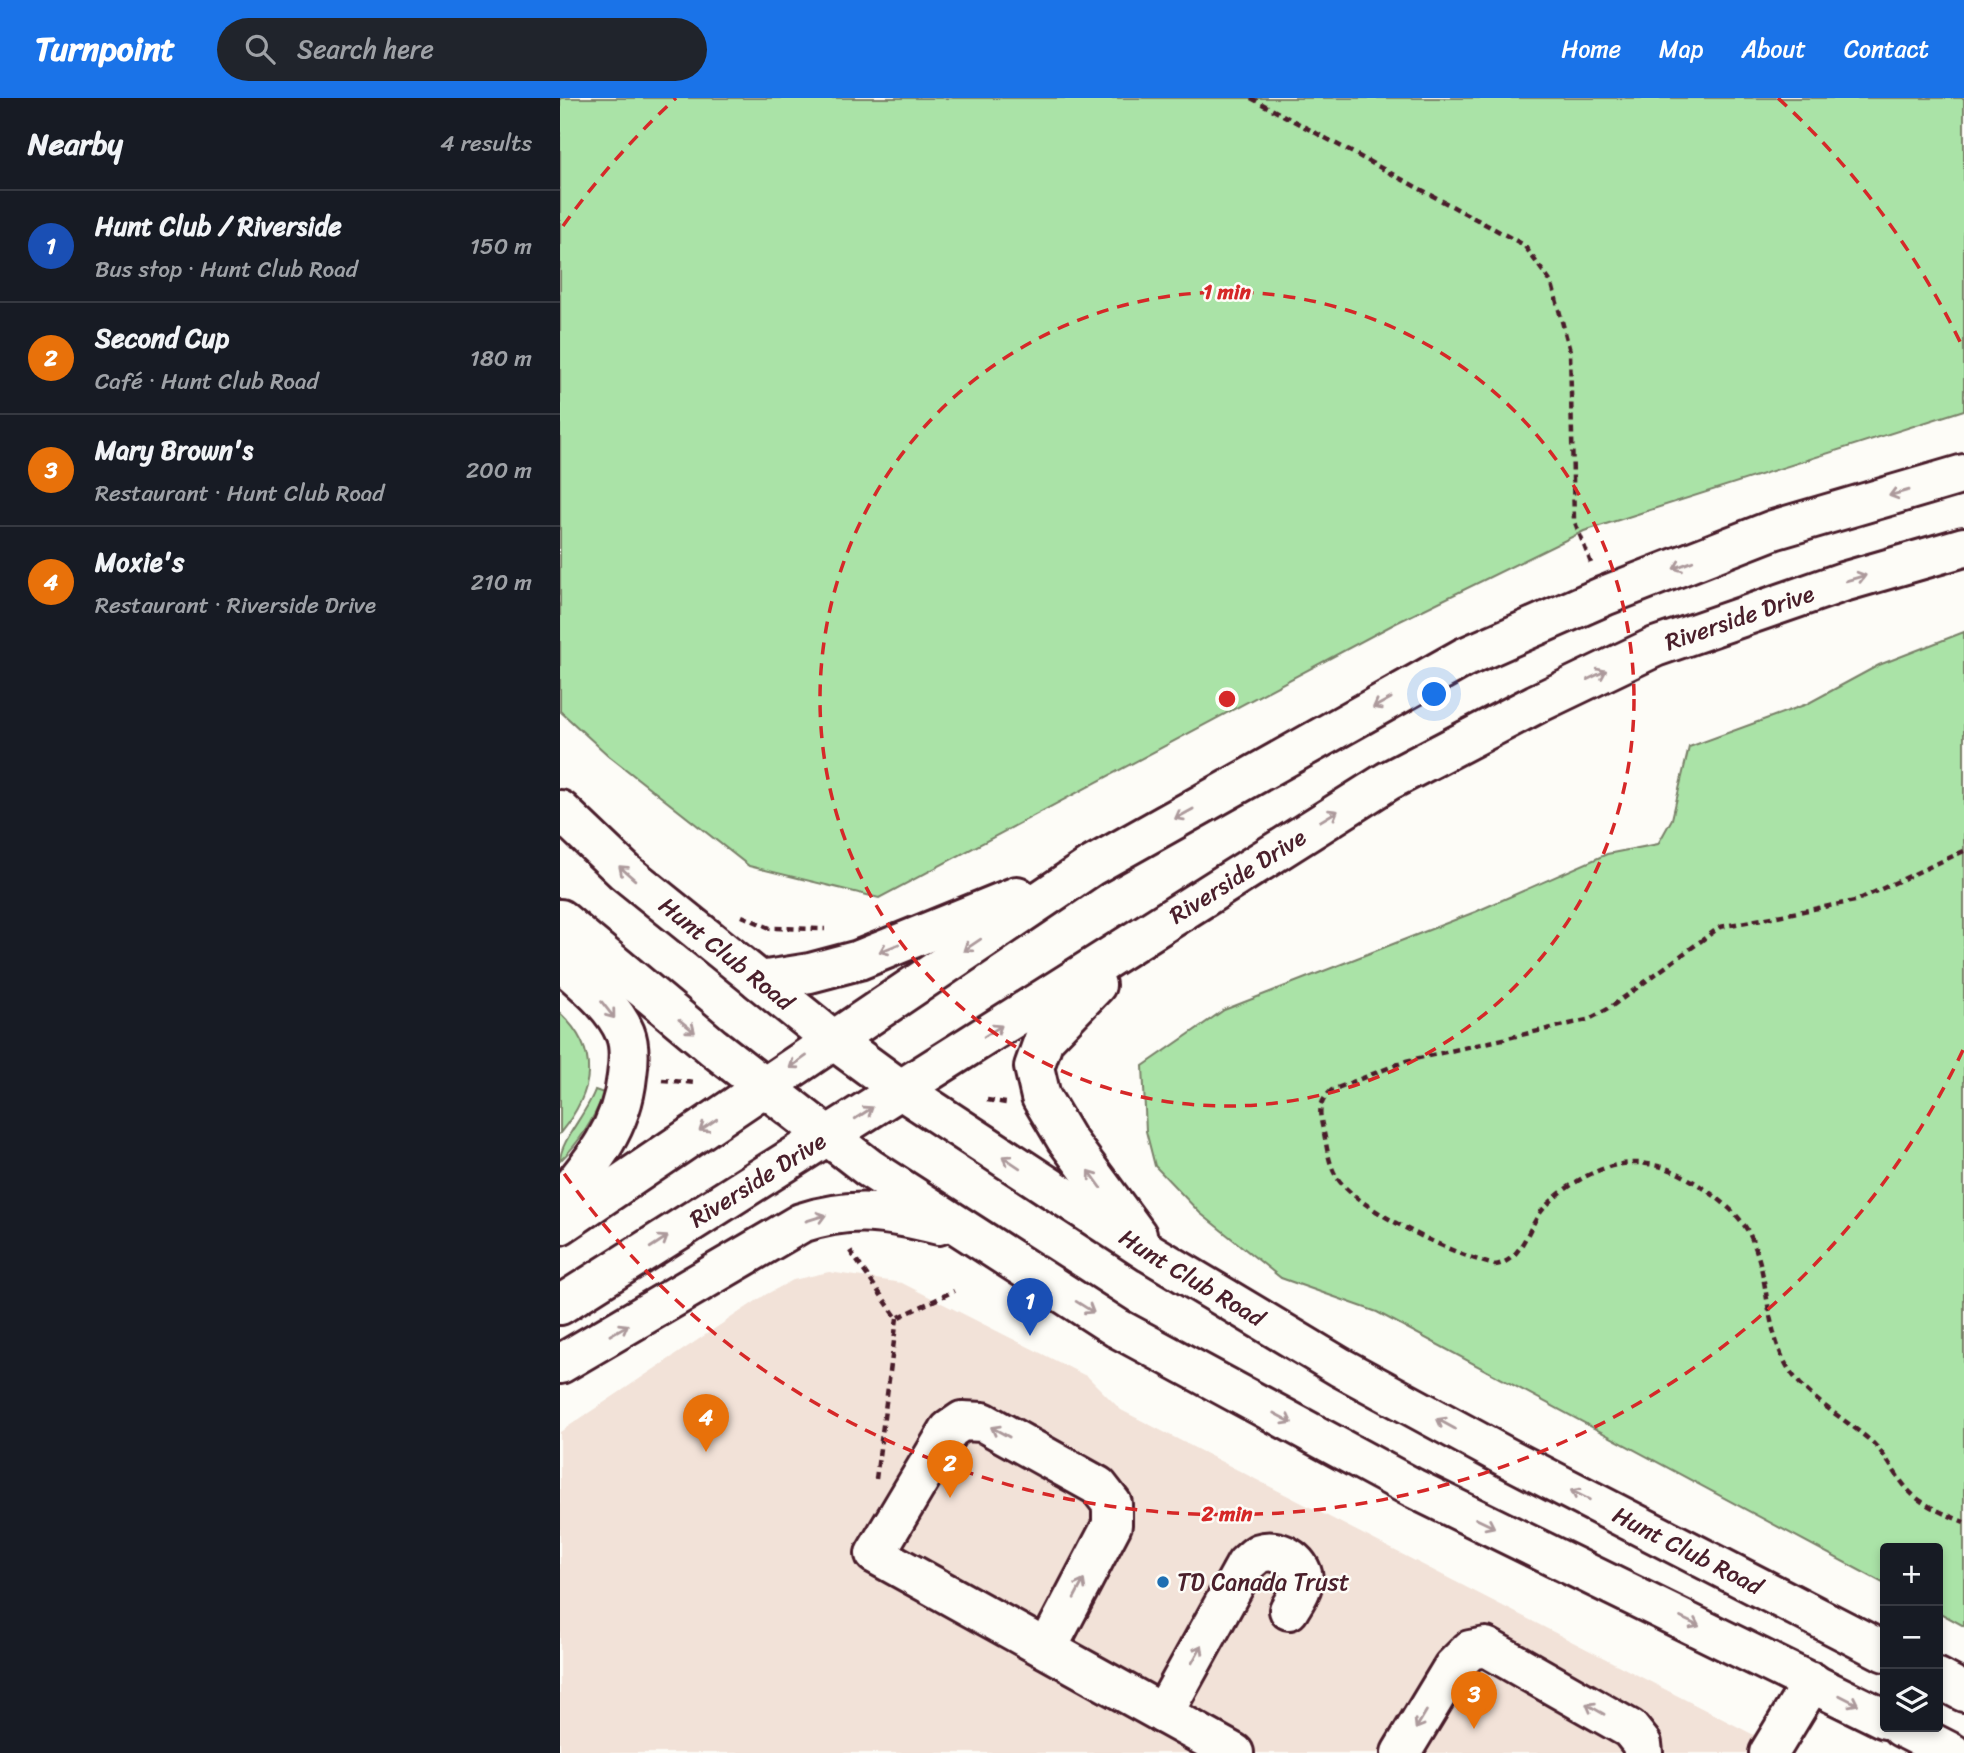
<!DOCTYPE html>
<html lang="en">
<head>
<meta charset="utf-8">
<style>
  body { margin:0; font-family:Sriracha,sans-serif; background:#20242c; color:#f1f3f6 }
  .controls { position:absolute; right:21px; bottom:21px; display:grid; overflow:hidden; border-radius:7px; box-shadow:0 4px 10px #0003 }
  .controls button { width:63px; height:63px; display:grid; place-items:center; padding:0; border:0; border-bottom:2px solid #363941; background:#171b24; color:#f1f3f6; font:35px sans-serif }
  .you { position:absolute; left:875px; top:597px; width:24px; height:24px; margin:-18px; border:5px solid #fff; border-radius:50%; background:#1a73e8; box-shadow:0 0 0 10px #1a73e833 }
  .badge { display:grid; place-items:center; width:46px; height:46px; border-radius:50%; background:#1a73e8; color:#fff; font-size:23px; font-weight:700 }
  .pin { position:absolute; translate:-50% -58px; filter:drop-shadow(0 2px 4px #0008) }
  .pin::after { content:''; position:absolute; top:37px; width:24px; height:21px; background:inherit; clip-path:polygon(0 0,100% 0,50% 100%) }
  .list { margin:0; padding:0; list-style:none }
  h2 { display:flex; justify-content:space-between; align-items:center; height:91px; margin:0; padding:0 28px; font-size:30px }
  h2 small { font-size:23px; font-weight:400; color:#9ea1a6 }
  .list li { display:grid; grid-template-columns:46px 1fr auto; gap:21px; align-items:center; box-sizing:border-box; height:112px; padding:0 28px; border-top:2px solid #363941 }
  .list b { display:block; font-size:26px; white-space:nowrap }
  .list p { margin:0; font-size:23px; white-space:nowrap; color:#9ea1a6 }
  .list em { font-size:23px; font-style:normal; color:#9ea1a6 }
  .icon { flex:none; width:38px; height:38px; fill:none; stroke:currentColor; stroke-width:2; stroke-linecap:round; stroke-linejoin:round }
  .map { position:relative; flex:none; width:1404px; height:1655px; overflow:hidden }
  header { display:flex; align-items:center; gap:42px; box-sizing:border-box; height:98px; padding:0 35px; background:#1a73e8; color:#fff }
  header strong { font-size:33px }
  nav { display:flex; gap:38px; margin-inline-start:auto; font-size:24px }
  .search { width:490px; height:63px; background:#20242c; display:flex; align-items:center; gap:18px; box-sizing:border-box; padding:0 24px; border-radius:38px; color:#9ea1a6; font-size:26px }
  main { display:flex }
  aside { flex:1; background:#171b24 }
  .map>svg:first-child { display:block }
  .built { fill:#f2e2d8 }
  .green { fill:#aae3a7; stroke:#7a8169; stroke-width:2 }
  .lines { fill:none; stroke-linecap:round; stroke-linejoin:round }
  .minor-casing { stroke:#4a1f2b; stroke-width:44 }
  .major-casing { stroke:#4a1f2b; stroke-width:44 }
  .path { stroke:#4a1f2b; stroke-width:4.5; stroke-dasharray:7 5; stroke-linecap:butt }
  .minor { stroke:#fdfcf7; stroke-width:38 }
  .major { stroke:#fdfcf7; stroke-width:38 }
  .oneway { stroke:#ac999b }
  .ring { fill:none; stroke:#d62828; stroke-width:3.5; stroke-dasharray:12 9 }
  .poi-dot { fill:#1f6fb2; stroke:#fdfcf7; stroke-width:2.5 }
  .labels { text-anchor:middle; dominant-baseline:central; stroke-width:5; stroke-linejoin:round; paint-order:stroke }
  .street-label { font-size:24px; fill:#4a1f2b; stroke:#fdfcf7 }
  .poi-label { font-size:24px; fill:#4a1f2b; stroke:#fdfcf7; text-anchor:start }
  .centre { fill:#d62828; stroke:#fdfcf7; stroke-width:3.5 }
  .ring-label { font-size:21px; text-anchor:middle; font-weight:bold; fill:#d62828; stroke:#fdfcf7; stroke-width:5; stroke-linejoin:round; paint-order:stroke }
</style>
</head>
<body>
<header>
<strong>Turnpoint</strong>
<div class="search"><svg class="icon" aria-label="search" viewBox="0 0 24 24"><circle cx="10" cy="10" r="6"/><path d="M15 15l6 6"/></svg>Search here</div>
<nav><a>Home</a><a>Map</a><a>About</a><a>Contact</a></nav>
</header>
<main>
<aside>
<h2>Nearby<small>4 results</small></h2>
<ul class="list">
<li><span class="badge" style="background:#1a4fb4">1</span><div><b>Hunt Club / Riverside</b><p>Bus stop · Hunt Club Road</p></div><em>150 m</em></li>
<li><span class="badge" style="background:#e8710a">2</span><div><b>Second Cup</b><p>Café · Hunt Club Road</p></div><em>180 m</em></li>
<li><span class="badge" style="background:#e8710a">3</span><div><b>Mary Brown's</b><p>Restaurant · Hunt Club Road</p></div><em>200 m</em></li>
<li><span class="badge" style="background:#e8710a">4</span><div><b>Moxie's</b><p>Restaurant · Riverside Drive</p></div><em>210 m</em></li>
</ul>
</aside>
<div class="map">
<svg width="1404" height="1655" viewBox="0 0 1404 1655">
  <rect width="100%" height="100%" fill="#fdfcf7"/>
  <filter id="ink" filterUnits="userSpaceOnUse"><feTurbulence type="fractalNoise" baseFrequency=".0143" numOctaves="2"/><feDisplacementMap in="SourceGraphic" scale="14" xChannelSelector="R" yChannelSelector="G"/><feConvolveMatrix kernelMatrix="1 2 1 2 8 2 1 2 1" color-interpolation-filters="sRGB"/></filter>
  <g filter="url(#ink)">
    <path class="built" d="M269,1174L342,1185L528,1279L561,1312L1229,1655H0V1334L205,1197L233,1182Z"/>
    <g class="green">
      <path d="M0,0H1404V312L1024,433L836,525L319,800L189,768L49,658L0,613Z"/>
      <path d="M1404,534V1528L1378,1514V1450H1325V1486L817,1214L721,1180L640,1115L595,1068L586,1033L583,968L664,912L915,814L1047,756L1098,746L1112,721L1129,649L1247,606L1319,567Z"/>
      <path d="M0,915C41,954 34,994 0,1035Z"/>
      <path d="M35,992L44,995C34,1021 20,1044 0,1063C0,1043 27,1015 35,992Z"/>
    </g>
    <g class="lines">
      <g class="minor-casing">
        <g id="minor">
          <path d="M487,1551L552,1427V1406L538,1388L423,1324L402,1323L389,1332L315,1456L674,1655"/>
          <path d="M603,1616L686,1466C690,1463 695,1457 700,1455C717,1449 742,1462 743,1481C743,1492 734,1503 729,1512"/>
          <path d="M841,1655L893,1569L910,1552L926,1549L1070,1631L1082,1646L1083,1655"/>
          <path d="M1209,1655L1252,1584"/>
        </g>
      </g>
      <g class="major-casing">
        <g id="major">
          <path id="s1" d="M0,712L65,774L272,941L340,991L590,1155L780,1269L946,1359L1325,1554"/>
          <path d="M0,821L153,949L309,1070L557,1230L853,1390L1325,1621"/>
          <path d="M0,863C22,883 53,906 65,935C70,947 69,964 67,978C62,1030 33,1064 0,1103"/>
          <path d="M200,883L250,875L299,862L457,798"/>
          <path d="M536,887L484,941L474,969L481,999L506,1041L577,1137"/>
          <path d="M0,1127L530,769L903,560L1044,498L1213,432L1404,376"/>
          <path id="s2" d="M0,1207L828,683L976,606L1095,549L1283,484L1404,449"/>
          <path d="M0,1266L241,1125C293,1108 327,1114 379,1127"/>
          <path d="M1378,1580L1404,1594"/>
          <path d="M1341,1629L1392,1655"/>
        </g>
      </g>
      <g class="path">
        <path d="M691,0L964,147L992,186L1010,253L1014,422L1031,465"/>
        <path d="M1404,753L1295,803L1160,829L1048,911L1027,922L846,963L772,992C757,1005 759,1016 764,1035C767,1049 769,1069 778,1081C800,1113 897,1158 935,1167C963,1163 967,1128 985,1109C1004,1089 1034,1070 1062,1066C1090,1062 1114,1071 1137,1086C1156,1098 1180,1116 1190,1137C1211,1180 1203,1231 1230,1273C1250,1303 1288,1322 1314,1346C1329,1361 1337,1382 1353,1397C1367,1409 1387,1417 1404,1424"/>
        <path d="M182,818L210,830L265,831"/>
        <path d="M102,982L136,985"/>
        <path d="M427,1002L446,1005"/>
        <path d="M290,1153L337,1220L394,1193"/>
        <path d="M316,1381L337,1220"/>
      </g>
      <use href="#minor" class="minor"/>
      <use href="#major" class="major"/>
    </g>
    <defs><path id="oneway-shaft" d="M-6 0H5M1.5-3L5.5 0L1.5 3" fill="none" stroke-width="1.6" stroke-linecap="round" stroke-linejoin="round" transform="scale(1.75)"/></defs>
    <g class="oneway">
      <use href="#oneway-shaft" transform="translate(1339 395) rotate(164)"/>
      <use href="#oneway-shaft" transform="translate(1123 467) rotate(159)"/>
      <use href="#oneway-shaft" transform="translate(1296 480) rotate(-16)"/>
      <use href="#oneway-shaft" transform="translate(1037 577) rotate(-25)"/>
      <use href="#oneway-shaft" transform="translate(822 605) rotate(151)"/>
      <use href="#oneway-shaft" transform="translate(624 716) rotate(151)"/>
      <use href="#oneway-shaft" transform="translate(769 718) rotate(-31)"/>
      <use href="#oneway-shaft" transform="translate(67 775) rotate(-139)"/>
      <use href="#oneway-shaft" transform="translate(412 847) rotate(146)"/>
      <use href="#oneway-shaft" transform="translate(329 850) rotate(158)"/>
      <use href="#oneway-shaft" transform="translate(48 912) rotate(52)"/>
      <use href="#oneway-shaft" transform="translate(127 928) rotate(39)"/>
      <use href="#oneway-shaft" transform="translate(433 933) rotate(-32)"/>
      <use href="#oneway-shaft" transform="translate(238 964) rotate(145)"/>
      <use href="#oneway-shaft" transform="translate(304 1015) rotate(-33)"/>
      <use href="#oneway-shaft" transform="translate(148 1027) rotate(146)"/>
      <use href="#oneway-shaft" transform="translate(451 1064) rotate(-146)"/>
      <use href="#oneway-shaft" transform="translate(535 1081) rotate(-126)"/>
      <use href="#oneway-shaft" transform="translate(256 1120) rotate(-17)"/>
      <use href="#oneway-shaft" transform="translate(99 1144) rotate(-33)"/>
      <use href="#oneway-shaft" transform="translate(525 1209) rotate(32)"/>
      <use href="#oneway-shaft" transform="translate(59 1232) rotate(-30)"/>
      <use href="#oneway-shaft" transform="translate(723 1320) rotate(28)"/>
      <use href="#oneway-shaft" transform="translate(886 1326) rotate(-151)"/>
      <use href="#oneway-shaft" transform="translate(440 1334) rotate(-151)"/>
      <use href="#oneway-shaft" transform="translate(1020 1397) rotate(-153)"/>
      <use href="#oneway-shaft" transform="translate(925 1425) rotate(26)"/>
      <use href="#oneway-shaft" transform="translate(519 1491) rotate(-62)"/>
      <use href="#oneway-shaft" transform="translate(1130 1524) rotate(26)"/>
      <use href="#oneway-shaft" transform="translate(637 1556) rotate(-61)"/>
      <use href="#oneway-shaft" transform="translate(1289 1602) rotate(27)"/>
      <use href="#oneway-shaft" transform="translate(1035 1611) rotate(-150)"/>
      <use href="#oneway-shaft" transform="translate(861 1622) rotate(121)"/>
    </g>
  </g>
  <g class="ring">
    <circle cx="667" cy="601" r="407"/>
    <path d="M1403 952A815 815 0 0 1 3 1074M3 128A815 815 0 0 1 116 0M1218 0A815 815 0 0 1 1403 250"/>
  </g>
  <circle class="poi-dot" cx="603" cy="1484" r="7"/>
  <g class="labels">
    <g class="street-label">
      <text stroke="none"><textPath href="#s2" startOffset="1368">Riverside Drive</textPath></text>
      <text stroke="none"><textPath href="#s2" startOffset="802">Riverside Drive</textPath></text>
      <text stroke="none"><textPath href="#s1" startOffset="220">Hunt Club Road</textPath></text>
      <text stroke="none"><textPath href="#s2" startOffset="234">Riverside Drive</textPath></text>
      <text stroke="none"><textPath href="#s1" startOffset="788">Hunt Club Road</textPath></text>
      <text stroke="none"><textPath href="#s1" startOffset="1354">Hunt Club Road</textPath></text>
    </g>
    <g class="poi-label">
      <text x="617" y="1484">TD Canada Trust</text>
    </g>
  </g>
  <circle cx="667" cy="601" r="10" class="centre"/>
  <g class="ring-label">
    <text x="667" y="201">1 min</text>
    <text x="667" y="1423">2 min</text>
  </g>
</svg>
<div class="controls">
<button>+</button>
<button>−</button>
<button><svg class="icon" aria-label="layers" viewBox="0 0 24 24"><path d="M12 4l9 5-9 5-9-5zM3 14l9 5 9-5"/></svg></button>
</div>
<div class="you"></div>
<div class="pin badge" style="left:470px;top:1238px;background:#1a4fb4">1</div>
<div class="pin badge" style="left:390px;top:1400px;background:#e8710a">2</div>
<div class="pin badge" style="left:914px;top:1631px;background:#e8710a">3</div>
<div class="pin badge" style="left:146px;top:1354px;background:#e8710a">4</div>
</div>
</main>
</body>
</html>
